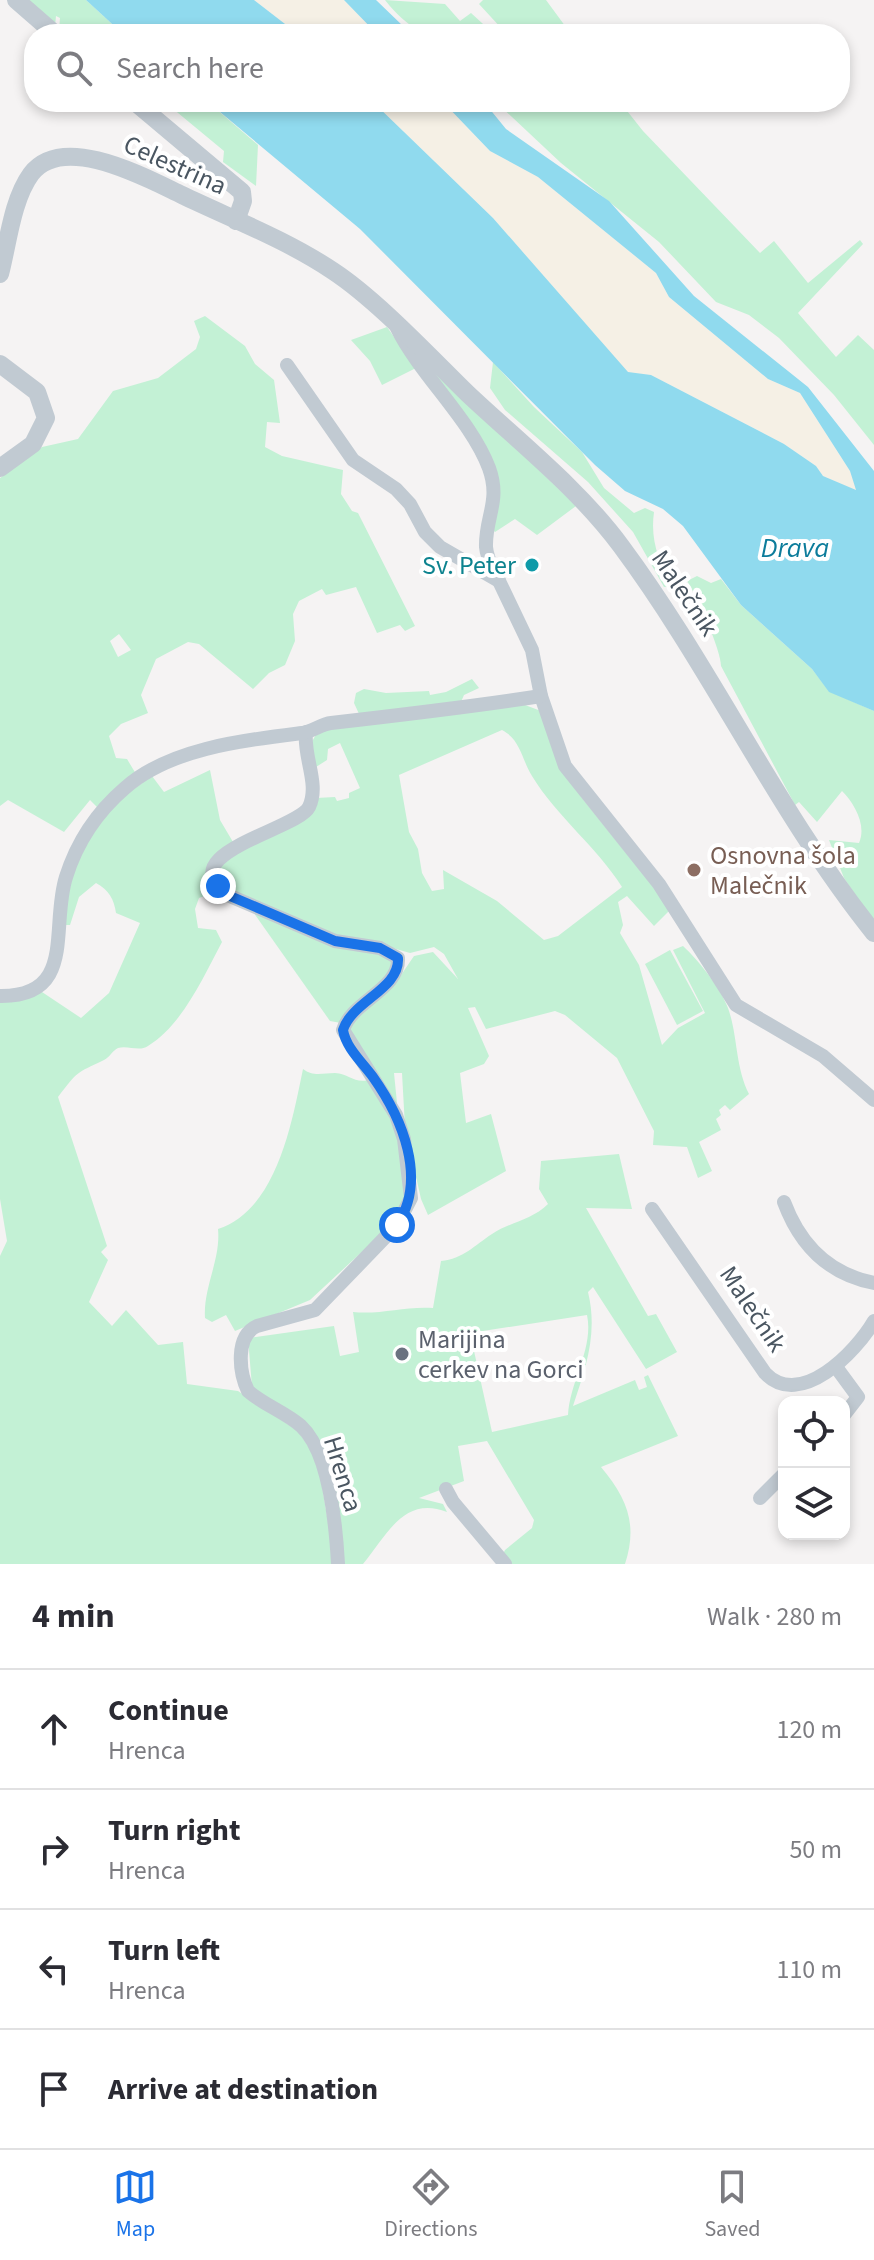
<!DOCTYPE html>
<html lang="en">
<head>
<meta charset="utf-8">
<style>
  body { margin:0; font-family:"Source Sans 3",sans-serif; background:#f2f2f3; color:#2b2b33 }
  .controls { position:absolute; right:24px; bottom:24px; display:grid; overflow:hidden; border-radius:16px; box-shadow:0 4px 12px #0003 }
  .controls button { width:72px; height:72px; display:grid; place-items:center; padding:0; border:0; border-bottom:2px solid #e1e1e2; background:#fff; color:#2b2b33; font:40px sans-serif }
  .stop { position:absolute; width:24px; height:24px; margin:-18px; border:6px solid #1a73e8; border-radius:50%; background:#fff }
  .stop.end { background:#1a73e8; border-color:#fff; box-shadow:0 2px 8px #0008 }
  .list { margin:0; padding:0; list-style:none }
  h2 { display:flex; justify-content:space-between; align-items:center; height:104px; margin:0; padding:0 32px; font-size:34px }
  h2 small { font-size:26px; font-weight:400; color:#7c7c81 }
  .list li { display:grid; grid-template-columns:52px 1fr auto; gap:24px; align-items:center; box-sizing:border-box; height:120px; padding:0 32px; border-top:2px solid #e1e1e2 }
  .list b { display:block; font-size:30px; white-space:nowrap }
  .list p { margin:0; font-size:26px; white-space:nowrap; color:#7c7c81 }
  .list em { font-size:26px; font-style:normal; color:#7c7c81 }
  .icon { flex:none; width:44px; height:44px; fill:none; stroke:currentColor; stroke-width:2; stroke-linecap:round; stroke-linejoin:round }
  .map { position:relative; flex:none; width:874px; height:1564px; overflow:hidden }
  .search { position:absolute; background:#fff; box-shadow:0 4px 12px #0003; left:24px; right:24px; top:24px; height:88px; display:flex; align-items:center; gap:20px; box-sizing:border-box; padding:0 28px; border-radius:32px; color:#7c7c81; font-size:30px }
  .sheet { height:584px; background:#fff }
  nav { display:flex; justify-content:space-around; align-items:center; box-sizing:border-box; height:112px; border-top:2px solid #e1e1e2; background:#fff; font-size:22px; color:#7c7c81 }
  nav a { display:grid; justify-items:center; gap:4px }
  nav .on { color:#1a73e8 }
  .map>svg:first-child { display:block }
  .green { fill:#c3f1d5; fill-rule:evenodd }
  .sand { fill:#f5f0e5 }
  .water { fill:#90daee }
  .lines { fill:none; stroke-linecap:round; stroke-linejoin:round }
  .minor { stroke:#c1cad2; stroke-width:14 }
  .tertiary { stroke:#c1cad2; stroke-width:18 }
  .route { stroke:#1a73e8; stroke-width:10 }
  .culture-dot { fill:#0f9aa8; stroke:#fff; stroke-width:3 }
  .education-dot { fill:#8d6e63; stroke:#fff; stroke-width:3 }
  .worship-dot { fill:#6b7280; stroke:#fff; stroke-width:3 }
  .labels { text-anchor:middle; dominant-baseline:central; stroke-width:8; stroke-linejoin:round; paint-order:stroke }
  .street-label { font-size:26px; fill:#4a5661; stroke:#fff }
  .culture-label { font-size:26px; fill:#0d838f; stroke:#fff; text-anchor:end }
  .education-label { font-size:26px; fill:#785e54; stroke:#fff; text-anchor:start }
  .worship-label { font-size:26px; fill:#5b616d; stroke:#fff; text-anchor:start }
  .water-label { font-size:28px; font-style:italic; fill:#0c7c9b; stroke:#fff }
</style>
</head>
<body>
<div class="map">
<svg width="874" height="1564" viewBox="0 0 874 1564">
  <rect width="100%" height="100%" fill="#f5f3f3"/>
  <g class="green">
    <path d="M26,0H86L123,34H64L59,30L60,18L56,16L55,26Z"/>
    <path d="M385,0L445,4L460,21L471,13L494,34C439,34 422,46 385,0Z"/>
    <path d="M483,0H546L571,34H499L502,29L479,4Z"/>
    <path d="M145,102H208L258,145L256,186L223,162L224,151L166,103L151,106Z"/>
    <path d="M496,102H620L643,131L760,253L774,241L808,283L860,240L863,244L798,313L836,357L858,335L874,350V445L834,395L779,338L749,315L716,302L659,242L561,163Z"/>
    <path d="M205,316L245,346L255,364L274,380L280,423L267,422L265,447L282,456L343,470L341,494L352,511L358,513L415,626L405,631L400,625L377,633L356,587L326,595L322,589L299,601L293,614L295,641L285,665L269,673L253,689L199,644L188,642L156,659L141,695L148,713L121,724L109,736L116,758L127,759L136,774L99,809L90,800L64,832L8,800L0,806V478L42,447L78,439L113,391L158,378L196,349L200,337L194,321ZM119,634L131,650L118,657L110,641Z"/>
    <path d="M387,327L416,368L382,385L370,361L351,340Z"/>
    <path d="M493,362L534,407L582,452L604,488L634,513L645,508L654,512C650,541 659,561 671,586L664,587L633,532L588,482L505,410L490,388Z"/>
    <path d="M438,371L576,506L537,535L515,519L495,532L491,528L497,485L433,377Z"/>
    <path d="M697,576L711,583L721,579L741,605L812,669L829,691L874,711V923L844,878L829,840L859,843C867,825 854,803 842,791L817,822L799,802L795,805L721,666C721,650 697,596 687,581Z"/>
    <path d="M472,679L479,688L464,695L460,704L360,716L354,703L356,693L364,689L386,693L429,691L430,695L446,692Z"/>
    <path d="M525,705L541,711L582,798L671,909L654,926L627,896L618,902L623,925L620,933L639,965L662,1045L678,1028L705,1013L673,950L683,946C699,961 720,987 728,1008C738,1036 735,1066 749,1094L730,1110L725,1105L719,1110L721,1115L716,1119L721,1130L699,1142L712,1171L698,1178L687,1147L653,1145L654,1131L617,1058L565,1015L555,1011L486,1029L475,1007L468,1008L489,1056L484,1064L460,1073L466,1123L491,1114L506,1171L428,1215L421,1199L405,1127L402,1073H394L397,1103H394L348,1028L399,978L414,956L433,952L458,979L444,954L434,947L410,953L382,945L349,942L233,893L220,883L219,870L224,858L316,798L335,797L337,801L349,798V793L360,788L340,743L328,749L327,760L316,767L310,745L318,731ZM502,730C521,740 521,758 532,776C557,817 597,847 622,887L558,936L544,940L497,901L443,870L444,889L432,891L422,873L418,849L409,832L399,775Z"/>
    <path d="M210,770L220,820L233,842L218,854L216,892L199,898L195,909L198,928L216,930L222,942C203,978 182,1025 148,1046C139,1052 128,1045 118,1048C112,1051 110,1057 104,1060C75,1074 79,1070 58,1097L107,1246L101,1252L108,1260L89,1302L112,1326L126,1310L158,1345L183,1342L187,1384L238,1391L298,1431L312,1452L321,1480L335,1564H0V1256L7,1241L0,1199V999L42,992L81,1018L109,993L140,923L116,913C114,899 109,890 96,883L79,897L70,925H64C63,887 80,839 107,810C120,797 137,787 152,776L164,792Z"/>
    <path d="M251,909L386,952L395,966L341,1023L330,1021Z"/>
    <path d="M670,950L703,1011L677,1025L645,964Z"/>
    <path d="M303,1069C313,1077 323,1073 335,1073C350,1074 355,1085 372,1079L399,1137L409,1190L394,1222L310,1300L235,1331L226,1315L212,1322L205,1318C203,1287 221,1260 218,1229C277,1210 292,1122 303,1069Z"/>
    <path d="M619,1154L632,1209L586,1208L648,1316L656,1314L677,1352L646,1369L593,1287L588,1292C598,1333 586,1367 573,1406L635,1380L639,1390L647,1387L644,1377L648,1375L678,1436L601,1467C627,1498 638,1524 625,1564H509L503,1554L505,1550L532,1528L534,1520L487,1441L458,1446L464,1481L419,1498L443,1504L447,1512C404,1495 387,1535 363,1564H343L319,1448L252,1387L248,1338L334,1326L340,1356L359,1352L353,1312C380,1315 405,1306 433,1308L441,1261C463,1259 475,1245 492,1234C510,1222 532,1220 548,1204L539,1189L541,1161ZM587,1315C594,1348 570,1381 568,1415L492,1432L470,1333Z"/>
  </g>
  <g class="sand">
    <path d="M254,0H344L377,34H298Z"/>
    <path d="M373,102H443L490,151L538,177L656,273L669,297L768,379L800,393L850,471L857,491L823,476L816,466L784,444L651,375L628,373L493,218Z"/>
  </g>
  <g class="water">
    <path d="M86,0H254L298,34H123Z"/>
    <path d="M344,0H376L403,26L419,34H377Z"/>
    <path d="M208,102H373L493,218L628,372L651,375L784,444L816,466L823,476L856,490L850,471L800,393L768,379L669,297L656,273L538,177L490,151L443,102H484L506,129L609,201L694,296L808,387L874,471V711L829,692L812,669L741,605L683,526L663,509L625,491L595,465L360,229Z"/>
  </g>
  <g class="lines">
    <g class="minor">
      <path d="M397,328C421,376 471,420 489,468C501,501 485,517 486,547C487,560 494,570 499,581"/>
      <path d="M287,365L353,460L396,489L410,504L425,532L440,547L499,581L532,650L541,696L565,766L659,884L736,1005L823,1056L874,1100"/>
      <path d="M306,732C303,757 320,784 309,807C298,830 165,854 230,896L335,941L380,948L398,958C400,989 352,1001 343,1030L396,1115L404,1139L411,1198L397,1225L315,1310L257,1326C235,1336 239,1372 248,1391C264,1405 285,1412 301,1426C330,1453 336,1527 338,1564"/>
      <path d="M0,996C77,997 50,927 66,877C77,842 97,812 125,788C170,748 245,740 302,733C312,732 321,724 331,723C401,715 471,707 541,696"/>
      <path d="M784,1202C800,1245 828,1274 874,1283"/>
      <path d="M652,1209L765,1373C800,1410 856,1352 874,1321"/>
      <path d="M836,1367L858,1397L844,1415"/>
      <path d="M446,1489L453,1502L505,1564"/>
      <path d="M760,1498L784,1474"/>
    </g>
    <g class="tertiary">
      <path d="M16,0L55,34"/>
      <path d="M135,102L242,192L243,201L236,221"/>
      <path d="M0,274C8,244 12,200 31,174C63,132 146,178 182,195C232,219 287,240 333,271C377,300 429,356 468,394C519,442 579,489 621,546C713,670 777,812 874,933"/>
      <path d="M0,364L37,392L46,418L33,444L0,468"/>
    </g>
  </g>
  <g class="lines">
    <path class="route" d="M218,886L230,896L335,941L380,948L398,958C400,989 352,1001 343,1030C346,1048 362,1062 373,1077C402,1118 428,1179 397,1225"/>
  </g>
  <circle class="culture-dot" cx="532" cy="565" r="8"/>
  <circle class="education-dot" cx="694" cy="870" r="8"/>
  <circle class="worship-dot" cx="402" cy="1354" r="8"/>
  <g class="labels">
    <g class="street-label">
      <text transform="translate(175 165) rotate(24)">Celestrina</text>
      <text transform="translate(685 593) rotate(56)">Malečnik</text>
      <text transform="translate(753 1309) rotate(56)">Malečnik</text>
      <text transform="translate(343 1474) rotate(73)">Hrenca</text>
    </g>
    <g class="culture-label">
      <text x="516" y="565">Sv. Peter</text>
    </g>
    <g class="education-label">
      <text x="710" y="855">Osnovna šola<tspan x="710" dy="30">Malečnik</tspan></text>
    </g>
    <g class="worship-label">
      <text x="418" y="1339">Marijina<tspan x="418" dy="30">cerkev na Gorci</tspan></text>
    </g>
    <g class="water-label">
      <text x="795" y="548">Drava</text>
    </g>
  </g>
</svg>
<div class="controls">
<button><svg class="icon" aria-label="locate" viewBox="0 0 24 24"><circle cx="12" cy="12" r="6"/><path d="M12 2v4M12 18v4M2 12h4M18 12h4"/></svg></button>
<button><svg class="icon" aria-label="layers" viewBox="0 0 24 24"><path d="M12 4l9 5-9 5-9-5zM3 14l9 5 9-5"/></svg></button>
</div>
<div class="stop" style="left:397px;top:1225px"></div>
<div class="stop end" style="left:218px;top:886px"></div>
<div class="search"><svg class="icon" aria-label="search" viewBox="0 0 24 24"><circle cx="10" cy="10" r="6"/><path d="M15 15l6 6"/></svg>Search here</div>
</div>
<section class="sheet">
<h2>4 min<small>Walk · 280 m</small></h2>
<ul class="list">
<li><svg class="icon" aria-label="ahead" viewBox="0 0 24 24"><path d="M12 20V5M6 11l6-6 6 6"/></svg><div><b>Continue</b><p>Hrenca</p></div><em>120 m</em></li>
<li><svg class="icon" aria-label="right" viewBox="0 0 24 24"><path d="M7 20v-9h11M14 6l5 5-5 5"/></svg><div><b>Turn right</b><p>Hrenca</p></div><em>50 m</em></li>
<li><svg class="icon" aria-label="left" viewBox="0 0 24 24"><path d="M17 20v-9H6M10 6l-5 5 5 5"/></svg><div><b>Turn left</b><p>Hrenca</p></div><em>110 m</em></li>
<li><svg class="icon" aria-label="arrive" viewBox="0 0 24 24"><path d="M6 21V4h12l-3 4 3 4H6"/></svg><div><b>Arrive at destination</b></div></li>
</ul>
</section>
<nav>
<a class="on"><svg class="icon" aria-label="map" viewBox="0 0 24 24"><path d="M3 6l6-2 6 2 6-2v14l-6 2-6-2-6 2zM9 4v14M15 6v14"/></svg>Map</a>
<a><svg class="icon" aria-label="directions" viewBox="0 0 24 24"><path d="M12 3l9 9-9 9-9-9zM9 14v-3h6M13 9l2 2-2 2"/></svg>Directions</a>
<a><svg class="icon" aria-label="saved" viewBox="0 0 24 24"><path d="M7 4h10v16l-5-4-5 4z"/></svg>Saved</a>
</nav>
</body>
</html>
